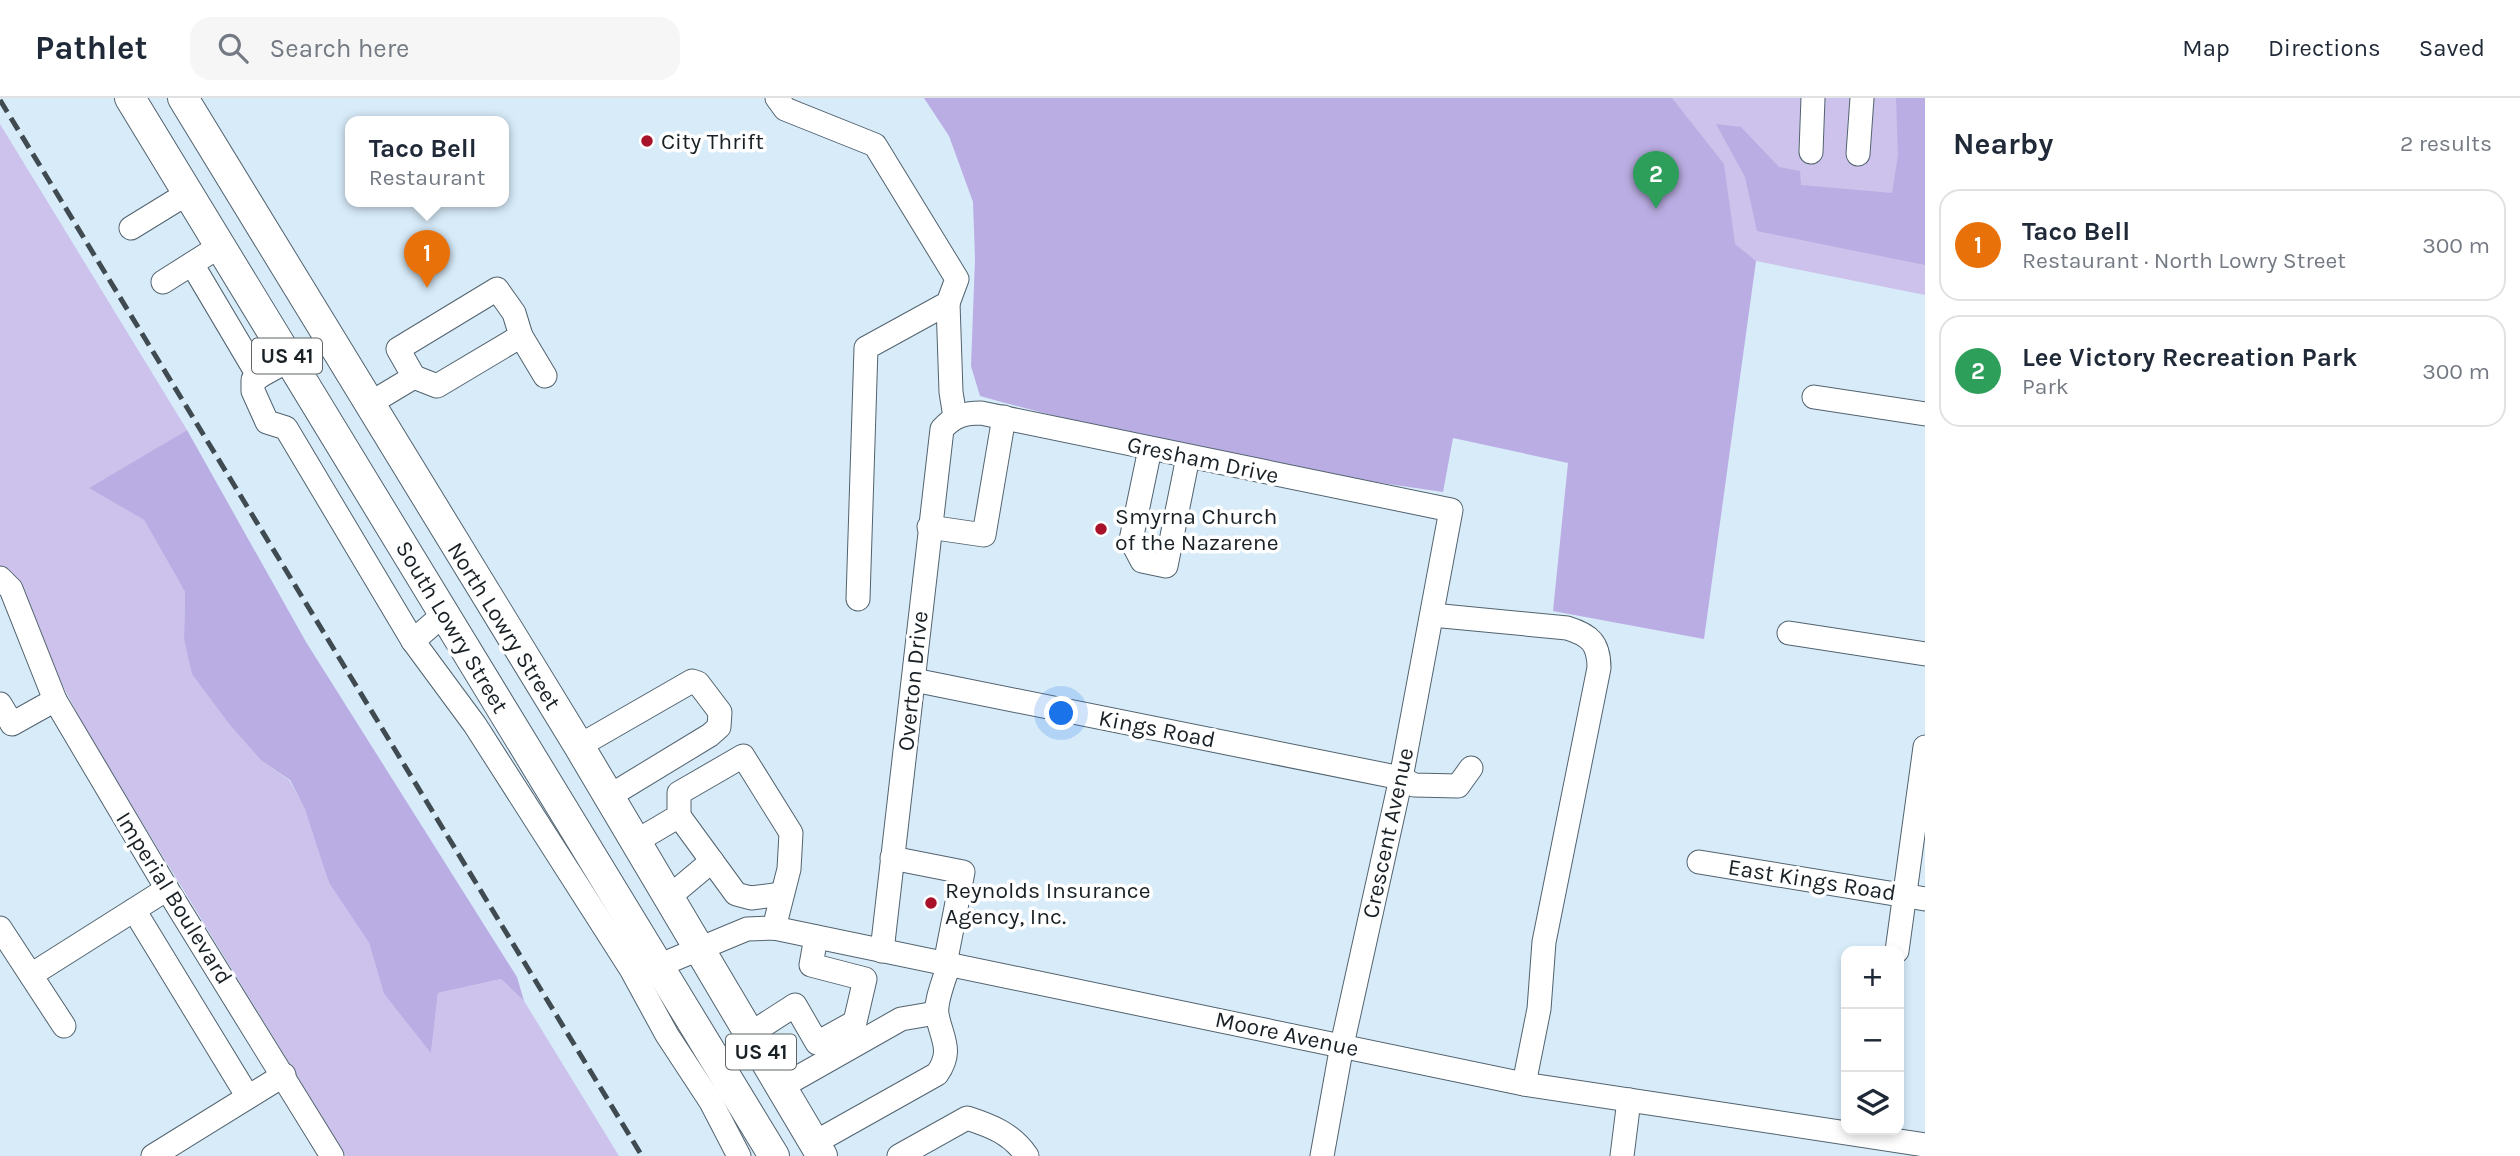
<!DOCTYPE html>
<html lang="en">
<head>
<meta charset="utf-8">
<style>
  body { margin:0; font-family:Karla,sans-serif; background:#f6f6f7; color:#1f2937 }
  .controls { position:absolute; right:21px; bottom:21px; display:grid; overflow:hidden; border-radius:14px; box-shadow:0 4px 10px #0003 }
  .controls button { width:63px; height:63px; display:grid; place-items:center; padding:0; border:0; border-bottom:2px solid #e0e1e3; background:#fff; color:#1f2937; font:35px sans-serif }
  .you { position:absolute; left:1062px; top:616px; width:24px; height:24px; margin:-18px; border:5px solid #fff; border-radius:50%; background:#1a73e8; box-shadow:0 0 0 10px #1a73e833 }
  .badge { display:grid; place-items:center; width:46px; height:46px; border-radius:50%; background:#1a73e8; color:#fff; font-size:23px; font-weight:700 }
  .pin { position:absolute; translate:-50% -58px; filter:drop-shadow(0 2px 4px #0008) }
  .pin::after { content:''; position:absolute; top:37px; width:24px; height:21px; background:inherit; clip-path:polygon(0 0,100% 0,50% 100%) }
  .popup { position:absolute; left:345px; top:18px; width:164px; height:91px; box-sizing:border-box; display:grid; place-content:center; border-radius:14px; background:#fff; filter:drop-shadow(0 2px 5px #0005); font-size:23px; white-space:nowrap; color:#747a83 }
  .popup b { font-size:26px; color:#1f2937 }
  .popup::after { content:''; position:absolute; left:50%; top:100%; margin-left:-14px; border:14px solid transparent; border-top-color:#fff }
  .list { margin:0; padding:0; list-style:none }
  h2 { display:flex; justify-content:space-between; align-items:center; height:91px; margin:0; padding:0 28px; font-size:30px }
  h2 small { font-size:23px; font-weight:400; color:#747a83 }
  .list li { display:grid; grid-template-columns:46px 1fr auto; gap:21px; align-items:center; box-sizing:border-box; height:112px; margin:0 14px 14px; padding:0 14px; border:2px solid #e0e1e3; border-radius:21px }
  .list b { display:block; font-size:26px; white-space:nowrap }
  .list p { margin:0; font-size:23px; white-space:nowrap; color:#747a83 }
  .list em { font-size:23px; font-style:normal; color:#747a83 }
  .icon { flex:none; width:38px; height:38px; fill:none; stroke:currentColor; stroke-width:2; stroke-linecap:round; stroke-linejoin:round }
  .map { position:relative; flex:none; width:1925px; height:1058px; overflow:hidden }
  header { display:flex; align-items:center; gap:42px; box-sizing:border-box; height:98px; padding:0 35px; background:#fff; border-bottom:2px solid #e0e1e3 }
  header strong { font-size:33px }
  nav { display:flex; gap:38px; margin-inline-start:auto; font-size:24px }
  .search { width:490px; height:63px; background:#f6f6f7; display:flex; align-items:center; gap:18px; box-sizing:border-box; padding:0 24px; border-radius:21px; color:#747a83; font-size:26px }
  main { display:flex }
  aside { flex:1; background:#fff }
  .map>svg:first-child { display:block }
  .green { fill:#ccc2eb }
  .forest { fill:#baade3 }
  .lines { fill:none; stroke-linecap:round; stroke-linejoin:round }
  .minor-casing { stroke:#52636f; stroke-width:25 }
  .major-casing { stroke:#52636f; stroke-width:32 }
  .minor { stroke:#fff; stroke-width:23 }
  .major { stroke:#fff; stroke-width:30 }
  .rail { stroke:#404a51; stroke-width:5; stroke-dasharray:14 7; stroke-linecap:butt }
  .poi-dot { fill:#a9122b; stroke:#fff; stroke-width:2.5 }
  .labels { text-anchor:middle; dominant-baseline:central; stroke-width:7; stroke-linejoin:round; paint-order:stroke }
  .shield { fill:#fff; stroke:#5e6467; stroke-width:2 }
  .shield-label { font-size:21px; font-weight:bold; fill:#192126 }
  .poi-label { font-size:23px; fill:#192126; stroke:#fff; text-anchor:start }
  .street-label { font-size:23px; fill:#192126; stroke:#fff }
</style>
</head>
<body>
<header>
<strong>Pathlet</strong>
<div class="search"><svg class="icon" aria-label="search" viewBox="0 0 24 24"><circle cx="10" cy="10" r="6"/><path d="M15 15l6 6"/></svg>Search here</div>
<nav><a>Map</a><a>Directions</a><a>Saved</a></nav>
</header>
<main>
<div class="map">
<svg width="1925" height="1058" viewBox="0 0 1925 1058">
  <rect width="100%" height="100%" fill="#d7ebf9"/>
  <g class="green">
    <path d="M1017,0H1925V197L1756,163Z"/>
    <path d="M0,26L187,332L90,390L144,422L185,494L184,541L262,663L289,682L308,715L329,785L369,845L384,896L431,954L438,895L501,881L524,903L619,1058H346L90,639L0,470Z"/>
  </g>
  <g class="forest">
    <path d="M924,0H1672L1724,66L1735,146L1756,163L1704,541L1553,513L1568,365L1453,340L1443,394C1289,373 1129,339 980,298L971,268L975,161L973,104L949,38Z"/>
    <path d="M1896,0H1925V167L1757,133L1745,79L1716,26L1741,29L1779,69L1800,73L1801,87L1892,95L1898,57Z"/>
    <path d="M187,332L306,544L517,879L524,903L501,881L438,895L431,955L384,896L369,845L329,785L305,711L290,682L262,663L230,627L192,576L184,541L185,494L144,422L89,390Z"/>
  </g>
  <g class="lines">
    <g class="minor-casing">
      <g id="minor">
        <path d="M777,0L785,11L875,47L957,181L948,205L866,250L858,501"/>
        <path d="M1811,54L1813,0"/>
        <path d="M1858,56L1862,0"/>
        <path d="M131,130L188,95"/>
        <path d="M192,166L259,279"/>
        <path d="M163,184L220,148"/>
        <path d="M948,205L951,294L955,319"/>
        <path d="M521,238L545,278"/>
        <path d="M289,262L253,282V293L267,324L286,330L413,543L475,627L631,871L667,937L711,1004L739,1058"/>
        <path d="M1814,299L1925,316"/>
        <path d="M369,306L414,279L437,288L521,238L514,215L497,191L398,251L414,279"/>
        <path d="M1150,351L1131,442L1142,463L1166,468L1188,359"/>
        <path d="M929,429L984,437L1004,319"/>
        <path d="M0,480L11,491L55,602"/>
        <path d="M1432,517L1567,530C1590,537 1599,545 1599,570L1544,844L1539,911L1524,986"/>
        <path d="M1789,535L1925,556"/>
        <path d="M413,543L444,516"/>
        <path d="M914,582L1401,680L1414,687L1458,688L1471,670"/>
        <path d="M0,606L12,626L55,602L167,791L332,1058"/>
        <path d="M579,648L692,583L698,585L720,614L719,629L710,637L608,699"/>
        <path d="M679,718L736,796L751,800L782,796"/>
        <path d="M635,744L679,718V695L743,658L791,735L789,771L774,830"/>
        <path d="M892,760L963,774L945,866"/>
        <path d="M1699,764L1925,801"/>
        <path d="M669,799L712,763"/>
        <path d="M134,812L248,999"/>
        <path d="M0,830L64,928"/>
        <path d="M882,853L942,331C954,318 964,315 981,315L1451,412L1401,680L1342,947L1322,1058"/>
        <path d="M1897,853L1925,649"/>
        <path d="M658,868L747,831L774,830L1524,986L1925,1047"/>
        <path d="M31,877L167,791"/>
        <path d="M750,936L795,907L817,945L855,924L865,881L811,867L816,839"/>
        <path d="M781,989L901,921L936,915"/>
        <path d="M814,1045L937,976C954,952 941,940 937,916C935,903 945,880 949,866"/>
        <path d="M153,1058L284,977"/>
        <path d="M899,1058L967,1020C992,1028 1012,1036 1027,1058"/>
        <path d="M1622,1058L1629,1002"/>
      </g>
    </g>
    <g class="major-casing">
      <g id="major">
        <path d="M130,0L774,1058"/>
        <path d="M183,0L579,648L822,1058"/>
      </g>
    </g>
    <use href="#minor" class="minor"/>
    <use href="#major" class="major"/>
    <path class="rail" d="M0,2L642,1058"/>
  </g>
  <g class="poi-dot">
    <circle cx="647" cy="43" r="7"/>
    <circle cx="1101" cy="431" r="7"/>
    <circle cx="931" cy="805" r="7"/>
  </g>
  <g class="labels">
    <g class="shield">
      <rect x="252" y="240.5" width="70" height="35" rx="5"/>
      <rect x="726" y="936.5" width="70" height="35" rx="5"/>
    </g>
    <g class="shield-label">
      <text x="287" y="258">US 41</text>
      <text x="761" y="954">US 41</text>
    </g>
    <g class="poi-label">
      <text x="661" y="43">City Thrift</text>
      <text x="1115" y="418">Smyrna Church<tspan x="1115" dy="26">of the Nazarene</tspan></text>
      <text x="945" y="792">Reynolds Insurance<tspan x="945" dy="26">Agency, Inc.</tspan></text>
    </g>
    <g class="street-label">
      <text transform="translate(1203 362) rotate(12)">Gresham Drive</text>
      <text transform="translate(504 528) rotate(58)">North Lowry Street</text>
      <text transform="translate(452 529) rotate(59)">South Lowry Street</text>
      <text transform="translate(913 583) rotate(-84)">Overton Drive</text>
      <text transform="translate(1157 631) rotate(11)">Kings Road</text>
      <text transform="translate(1388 735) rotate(-78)">Crescent Avenue</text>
      <text transform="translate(1812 782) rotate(9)">East Kings Road</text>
      <text transform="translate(174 800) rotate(58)">Imperial Boulevard</text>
      <text transform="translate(1287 936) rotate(12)">Moore Avenue</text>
    </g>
  </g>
</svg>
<div class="controls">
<button>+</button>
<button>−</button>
<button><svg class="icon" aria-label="layers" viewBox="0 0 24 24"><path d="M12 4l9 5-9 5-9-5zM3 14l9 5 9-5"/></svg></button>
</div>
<div class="you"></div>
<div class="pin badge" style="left:427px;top:190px;background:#e8710a">1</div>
<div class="popup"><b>Taco Bell</b>Restaurant</div>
<div class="pin badge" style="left:1656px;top:111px;background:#2e9e5b">2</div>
</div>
<aside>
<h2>Nearby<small>2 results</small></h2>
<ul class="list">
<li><span class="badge" style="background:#e8710a">1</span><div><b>Taco Bell</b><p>Restaurant · North Lowry Street</p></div><em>300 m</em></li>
<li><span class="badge" style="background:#2e9e5b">2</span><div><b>Lee Victory Recreation Park</b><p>Park</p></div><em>300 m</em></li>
</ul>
</aside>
</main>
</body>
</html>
